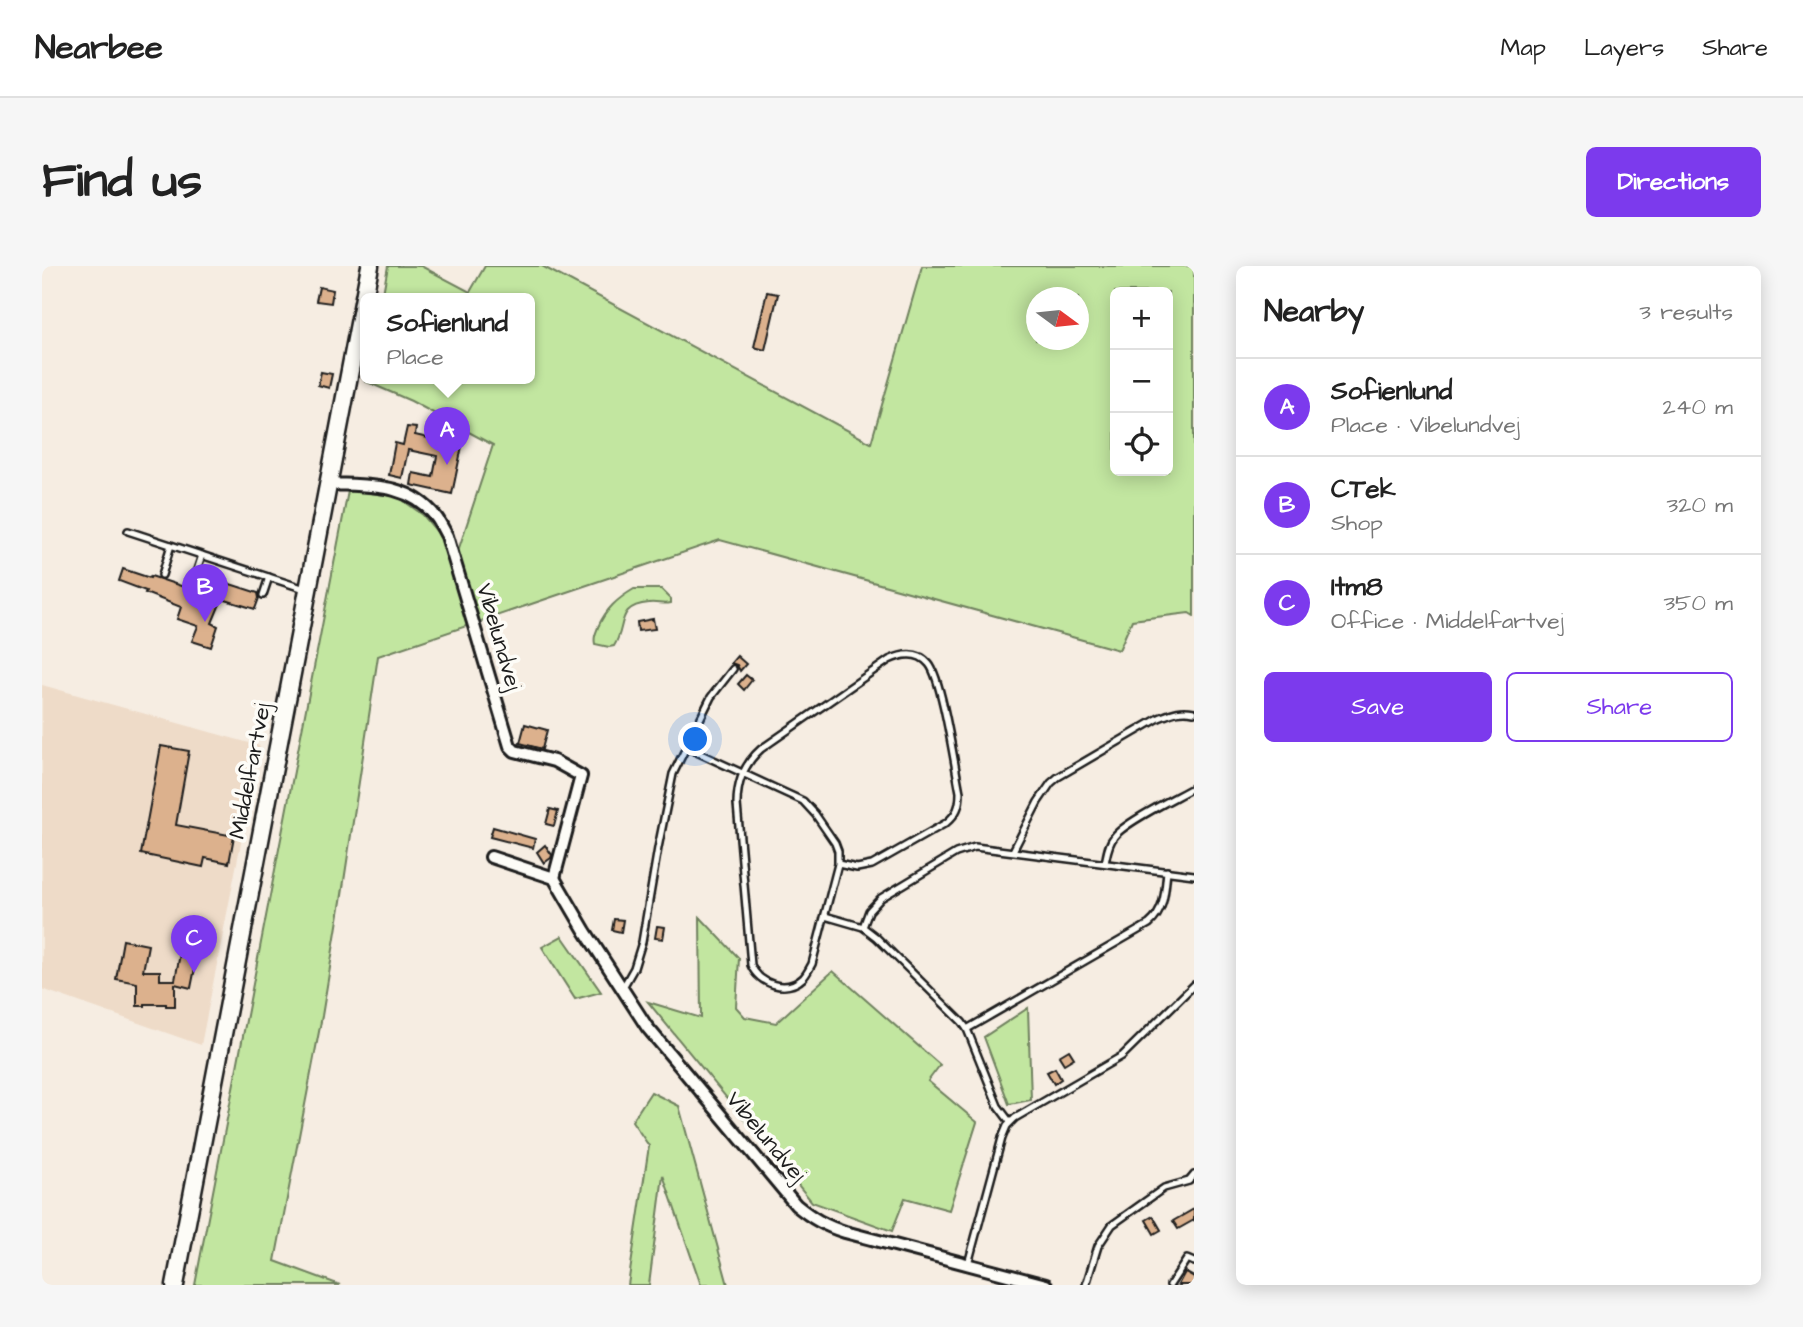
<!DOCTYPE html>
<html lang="en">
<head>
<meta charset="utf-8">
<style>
  body { margin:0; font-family:"Architects Daughter",sans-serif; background:#f6f6f6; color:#222 }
  .controls { position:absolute; right:21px; top:21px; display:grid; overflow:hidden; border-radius:10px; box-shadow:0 4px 18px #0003 }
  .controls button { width:63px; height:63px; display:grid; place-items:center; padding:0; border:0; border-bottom:2px solid #e0e0e0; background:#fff; color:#222; font:35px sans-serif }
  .compass { position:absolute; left:984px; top:21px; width:63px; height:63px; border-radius:50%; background:#fff; box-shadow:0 4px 18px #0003; rotate:105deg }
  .you { position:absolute; left:654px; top:474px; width:24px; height:24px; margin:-18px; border:5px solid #fff; border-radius:50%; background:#1a73e8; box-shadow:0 0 0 10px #1a73e833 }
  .badge { display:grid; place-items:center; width:46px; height:46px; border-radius:50%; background:#7c3aed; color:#fff; font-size:23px; font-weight:700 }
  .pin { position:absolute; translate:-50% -58px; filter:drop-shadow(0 2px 4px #0008) }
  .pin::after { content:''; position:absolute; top:37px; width:24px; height:21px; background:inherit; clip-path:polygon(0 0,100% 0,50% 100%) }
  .popup { position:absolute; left:318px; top:27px; width:175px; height:91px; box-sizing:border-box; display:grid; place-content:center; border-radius:10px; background:#fff; filter:drop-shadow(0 2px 5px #0005); font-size:23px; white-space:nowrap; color:#767676 }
  .popup b { font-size:26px; color:#222 }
  .popup::after { content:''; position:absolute; left:50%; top:100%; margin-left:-14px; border:14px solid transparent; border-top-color:#fff }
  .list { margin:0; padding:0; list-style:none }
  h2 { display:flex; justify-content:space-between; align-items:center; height:91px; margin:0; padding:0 28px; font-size:30px }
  h2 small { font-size:23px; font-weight:400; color:#767676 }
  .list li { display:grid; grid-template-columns:46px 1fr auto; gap:21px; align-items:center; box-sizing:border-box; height:98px; padding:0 28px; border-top:2px solid #e0e0e0 }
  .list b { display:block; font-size:26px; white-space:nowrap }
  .list p { margin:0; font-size:23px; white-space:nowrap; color:#767676 }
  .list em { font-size:23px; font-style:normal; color:#767676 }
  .actions { display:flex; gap:14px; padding:21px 28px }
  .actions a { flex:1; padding:16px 0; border:2px solid #7c3aed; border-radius:10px; text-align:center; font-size:24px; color:#7c3aed }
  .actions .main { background:#7c3aed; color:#fff }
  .icon { flex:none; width:38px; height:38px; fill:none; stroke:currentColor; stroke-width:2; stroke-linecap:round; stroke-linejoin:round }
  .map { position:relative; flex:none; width:1152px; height:1019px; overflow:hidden; border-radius:10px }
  header { display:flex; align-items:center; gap:42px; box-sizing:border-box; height:98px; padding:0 35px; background:#fff; border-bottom:2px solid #e0e0e0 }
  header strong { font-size:33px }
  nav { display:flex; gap:38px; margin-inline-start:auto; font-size:24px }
  .intro { display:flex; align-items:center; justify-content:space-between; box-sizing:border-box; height:168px; padding:0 42px }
  h1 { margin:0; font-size:49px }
  .button { padding:18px 32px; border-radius:10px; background:#7c3aed; color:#fff; font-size:24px; font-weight:700 }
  main { display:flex; gap:42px; padding:0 42px }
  aside { flex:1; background:#fff; border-radius:10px; box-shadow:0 4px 18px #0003 }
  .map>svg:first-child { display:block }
  .built { fill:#eedbc8 }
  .green { fill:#c2e6a0; stroke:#6f815e; stroke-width:2; fill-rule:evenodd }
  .building { fill:#dcb18d; stroke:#1c1c1c; stroke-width:2 }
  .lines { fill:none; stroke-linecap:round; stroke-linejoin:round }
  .lane-casing { stroke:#1c1c1c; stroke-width:10 }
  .street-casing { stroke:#1c1c1c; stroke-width:16 }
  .secondary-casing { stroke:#1c1c1c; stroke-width:21 }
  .lane { stroke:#fdfcf7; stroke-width:5 }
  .street { stroke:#fdfcf7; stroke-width:10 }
  .secondary { stroke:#fdfcf7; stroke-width:16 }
  .labels { text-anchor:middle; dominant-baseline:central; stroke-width:7; stroke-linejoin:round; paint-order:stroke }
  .street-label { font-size:23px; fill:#1c1c1c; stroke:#fdfcf7 }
</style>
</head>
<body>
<header>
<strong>Nearbee</strong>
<nav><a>Map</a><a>Layers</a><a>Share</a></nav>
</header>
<div class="intro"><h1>Find us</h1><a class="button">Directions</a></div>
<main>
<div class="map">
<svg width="1152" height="1019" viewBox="0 0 1152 1019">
  <rect width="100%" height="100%" fill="#f6ede2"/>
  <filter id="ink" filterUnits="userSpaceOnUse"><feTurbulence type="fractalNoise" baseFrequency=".0143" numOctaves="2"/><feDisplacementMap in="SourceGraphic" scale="14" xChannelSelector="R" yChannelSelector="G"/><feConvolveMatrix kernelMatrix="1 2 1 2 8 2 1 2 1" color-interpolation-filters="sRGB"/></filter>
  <g filter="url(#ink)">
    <path class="built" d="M0,419L218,480L159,779L0,723Z"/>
    <g class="green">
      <path d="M346,0H379L428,26L443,0H500L829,177L880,0H1152V350L1147,347L1090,354L1077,384L678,274L336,390L299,635L280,750L233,995L298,1019H153L306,225L355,230L381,249L401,273L408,298L415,288L451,179L369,135L323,115V113H487V33H340ZM1073,26H1126V205H1073ZM994,32H1036V74H1032L1025,80C1018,80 1011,80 1008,74H994Z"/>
      <path d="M592,323H619L629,333V337C621,339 615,336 607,337C573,340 585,360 572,380L567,381L553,378C551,370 554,368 556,361C564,343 575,333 592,323Z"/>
      <path d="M658,651L697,692L694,741L703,751L734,757L791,705L898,799L886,815L935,856L907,944L863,932L850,965L770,936L606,736L659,752Z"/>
      <path d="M520,670L559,726L533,733L500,681Z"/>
      <path d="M986,742L989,834L967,838L942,771Z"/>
      <path d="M609,826L637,840L686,1019H659L621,909L607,1019H586L607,880L590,855Z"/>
    </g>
    <g class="building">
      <path d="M277,21L291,24L289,37L274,35Z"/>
      <path d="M725,26L736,28L723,84L712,81Z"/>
      <path d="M279,106L290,108L287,122L276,119Z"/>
      <path d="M365,161L374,162L373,169L420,180L410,228L369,219L371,207L391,211L395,190L366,184L360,212L347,209L353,177L361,179Z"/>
      <path d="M81,303L108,312L109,310L142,321L144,315L178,327L182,316L216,327L217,332L213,343L180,333L170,357L176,360L169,381L150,375L156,360L135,353L139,341L103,327L104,325L77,315Z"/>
      <path d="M611,353L613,363L596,365L595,356Z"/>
      <path d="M695,390L704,398L698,405L695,399L689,397Z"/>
      <path d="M704,409L710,414L702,424L696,418Z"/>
      <path d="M483,458L505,464L500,483L478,477Z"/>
      <path d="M119,480L147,485L134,559L192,570L187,597L163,592L161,601L99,588Z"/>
      <path d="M508,543L516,545L512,560L504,558Z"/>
      <path d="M451,561L493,573L491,582L448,571Z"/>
      <path d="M503,579L510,589L509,592L502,597L495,586Z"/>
      <path d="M572,653L581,654L579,666L570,664Z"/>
      <path d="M615,660L623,661L621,673L613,672Z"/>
      <path d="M81,674L106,679L101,705H118V714H133L138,688L155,692L149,722L133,718V740H124V738H103V740H95V717L74,713Z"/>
      <path d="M1027,784L1032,792L1022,798L1017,790Z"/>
      <path d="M1013,802L1019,813L1012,818L1005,806Z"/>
      <path d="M1152,943V954L1136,963L1131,955Z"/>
      <path d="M1111,950L1119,964L1112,968L1104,954Z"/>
      <path d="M1143,1006L1152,1011V1019H1136Z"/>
    </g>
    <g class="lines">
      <g class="lane-casing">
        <g id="lane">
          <path d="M86,265L263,323"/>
          <path d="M120,309L129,279"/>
          <path d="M152,313L160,289"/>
          <path d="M221,329L227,311"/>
          <path d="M644,481L648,483L761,535L773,548L793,577L796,585V598L770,698C767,703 765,708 761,712C744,728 717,718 709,699L695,538C695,516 702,498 719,483L847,394C860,388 876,385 887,398C900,413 913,502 918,526C918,540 915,548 904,557L830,599L815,602L796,598"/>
          <path d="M971,585L996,536L1009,517L1016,511L1117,452C1130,447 1138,443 1152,446"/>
          <path d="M1063,597C1065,588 1066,578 1072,571C1081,557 1135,531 1152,521"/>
          <path d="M783,650L821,661L834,671L920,756L925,763L956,840L968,856"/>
          <path d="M821,661L827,645L839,632L914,587L933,581L1152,609"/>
          <path d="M580,723L592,702L600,676L616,582L631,508L669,431L691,403"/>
          <path d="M925,763L1107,658C1123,645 1123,624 1125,605"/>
          <path d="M926,998L960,872L965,860L973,852L1080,790L1152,719"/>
          <path d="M1044,1019L1056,980L1070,959L1122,922L1147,915L1152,909"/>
          <path d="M1128,1019L1145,993L1152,996"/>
        </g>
      </g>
      <g class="street-casing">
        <g id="street">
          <path d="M287,218C325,220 367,216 394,251C398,256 401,263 405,270L468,480L473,485L512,495L539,510L512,612"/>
          <path d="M449,591L512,612L543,665L605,761L754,939C770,952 783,960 803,966L1004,1019"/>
        </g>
      </g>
      <g class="secondary-casing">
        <path id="secondary" d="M133,1019L328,0"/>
      </g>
      <use href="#lane" class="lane"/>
      <use href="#street" class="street"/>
      <use href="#secondary" class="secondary"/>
    </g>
  </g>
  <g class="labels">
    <g class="street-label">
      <text transform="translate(457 371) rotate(74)">Vibelundvej</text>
      <text transform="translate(208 505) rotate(-79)">Middelfartvej</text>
      <text transform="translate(724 871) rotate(50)">Vibelundvej</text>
    </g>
  </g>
</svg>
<div class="controls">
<button>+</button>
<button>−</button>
<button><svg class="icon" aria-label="locate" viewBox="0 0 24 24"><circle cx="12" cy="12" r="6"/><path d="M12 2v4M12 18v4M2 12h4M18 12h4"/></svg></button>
</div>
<svg class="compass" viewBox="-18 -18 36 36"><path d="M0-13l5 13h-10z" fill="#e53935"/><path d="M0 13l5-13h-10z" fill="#767676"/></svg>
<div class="you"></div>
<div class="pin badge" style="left:405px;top:199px">A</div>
<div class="popup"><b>Sofienlund</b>Place</div>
<div class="pin badge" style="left:163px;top:356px">B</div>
<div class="pin badge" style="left:152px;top:707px">C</div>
</div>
<aside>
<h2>Nearby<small>3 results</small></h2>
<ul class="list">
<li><span class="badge">A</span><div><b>Sofienlund</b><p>Place · Vibelundvej</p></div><em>240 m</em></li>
<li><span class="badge">B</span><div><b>CTek</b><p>Shop</p></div><em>320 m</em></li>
<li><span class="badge">C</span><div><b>Itm8</b><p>Office · Middelfartvej</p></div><em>350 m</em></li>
</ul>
<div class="actions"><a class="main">Save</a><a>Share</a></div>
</aside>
</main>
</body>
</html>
